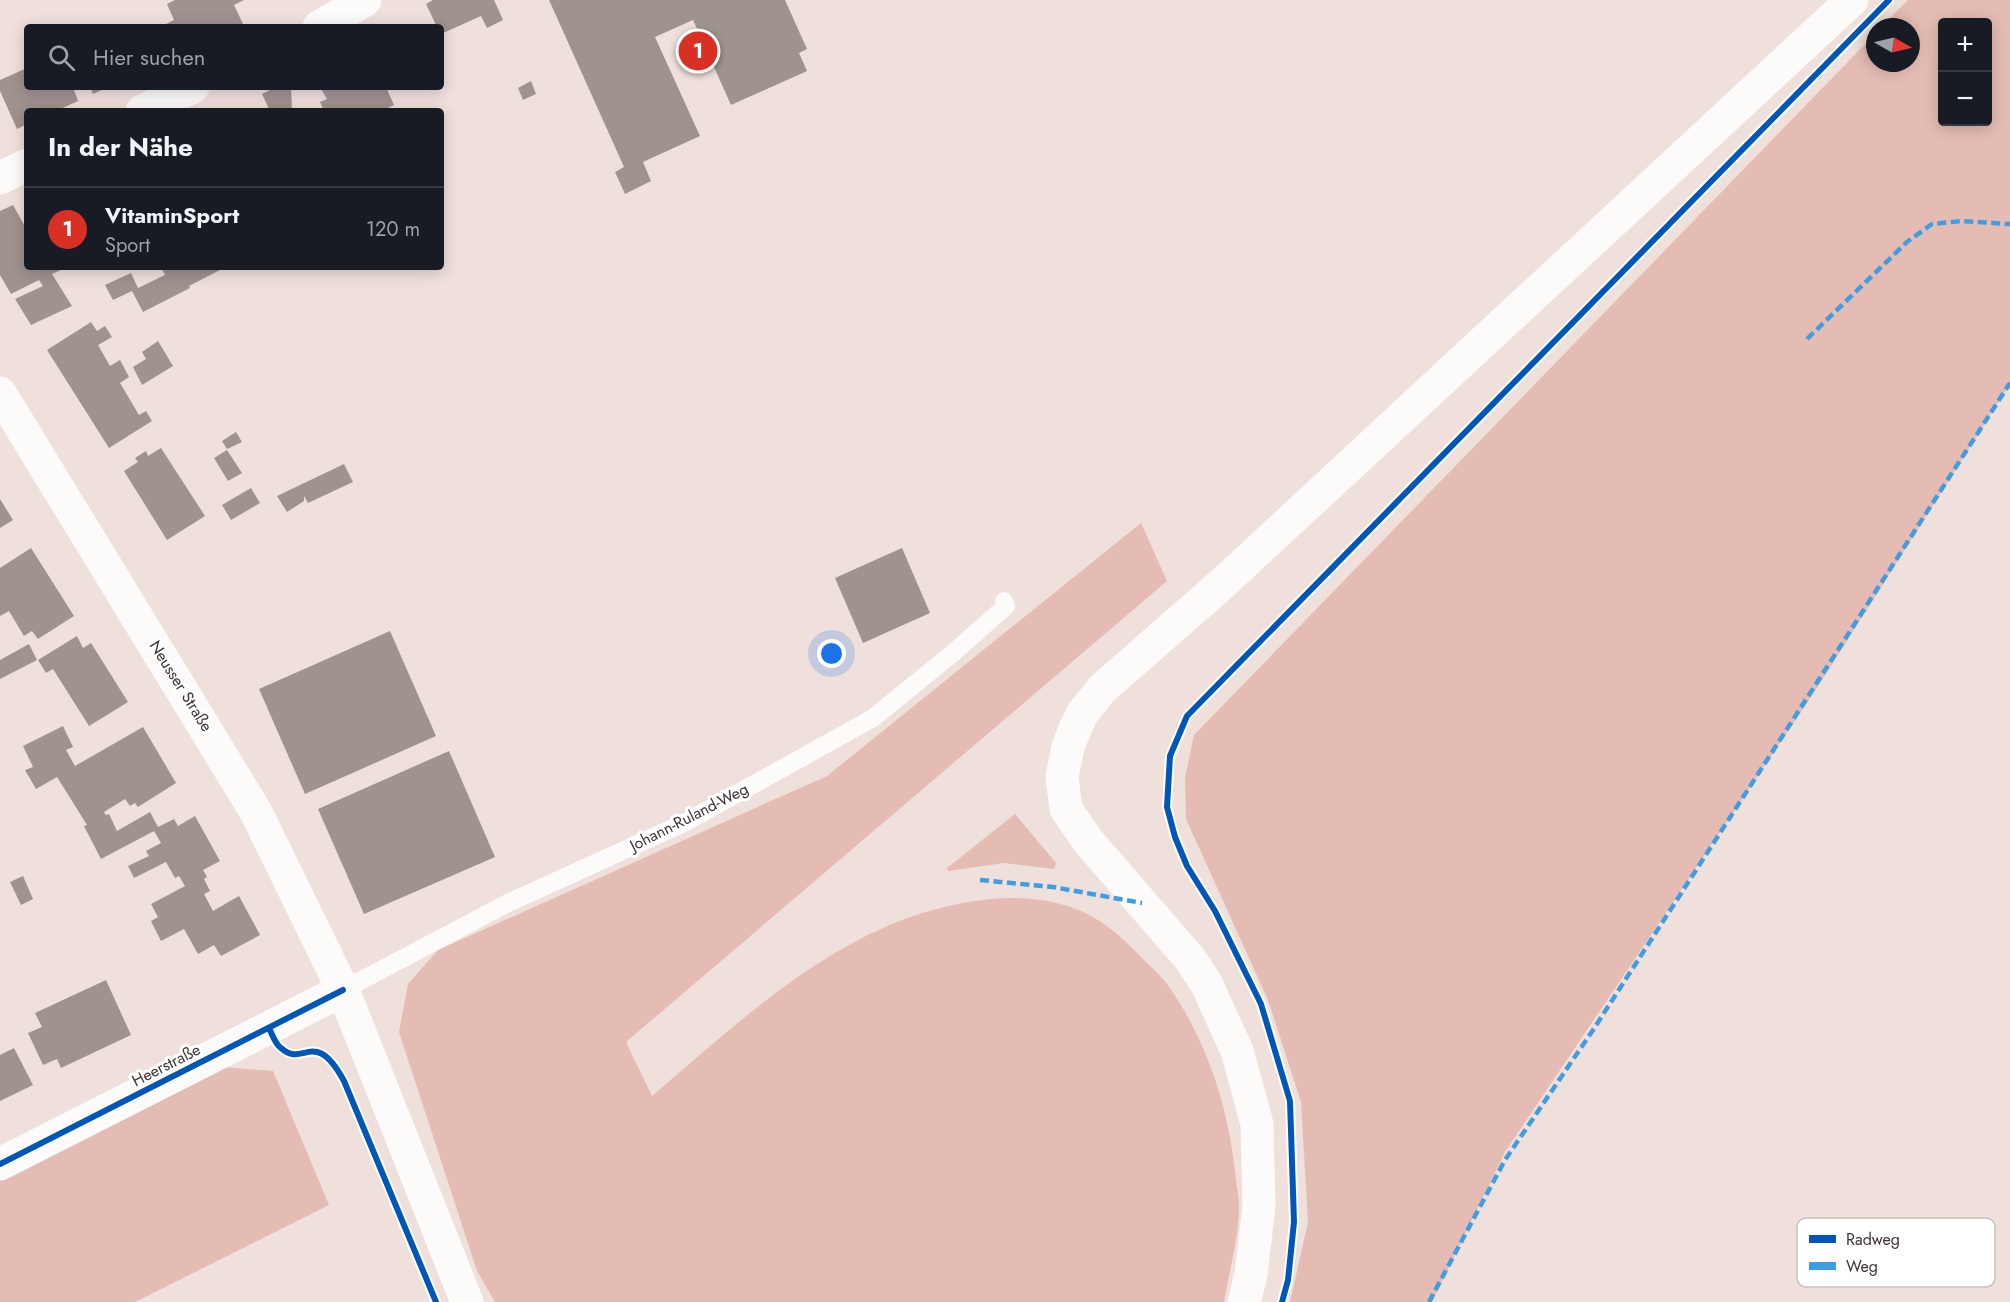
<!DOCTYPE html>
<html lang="de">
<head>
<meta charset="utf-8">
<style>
  body { margin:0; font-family:Jost,sans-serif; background:#242831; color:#f1f3f6 }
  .controls { position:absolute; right:18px; top:18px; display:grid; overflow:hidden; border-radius:6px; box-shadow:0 3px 15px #0003 }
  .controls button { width:54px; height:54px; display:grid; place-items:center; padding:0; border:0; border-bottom:2px solid #363941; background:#171b24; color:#f1f3f6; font:30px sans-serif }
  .compass { position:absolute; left:1866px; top:18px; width:54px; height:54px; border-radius:50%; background:#171b24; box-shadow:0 3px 15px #0003; rotate:98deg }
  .you { position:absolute; left:832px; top:654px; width:21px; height:21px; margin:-15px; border:4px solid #fff; border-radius:50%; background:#1a73e8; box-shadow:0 0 0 9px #1a73e833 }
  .badge { display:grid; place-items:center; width:39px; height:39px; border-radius:50%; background:#d93025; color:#fff; font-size:20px; font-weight:700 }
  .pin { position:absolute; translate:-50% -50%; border:3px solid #fff; box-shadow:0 2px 6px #0006 }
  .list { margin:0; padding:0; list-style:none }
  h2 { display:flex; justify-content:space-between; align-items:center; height:78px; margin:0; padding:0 24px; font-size:26px }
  h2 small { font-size:20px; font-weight:400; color:#9ea1a6 }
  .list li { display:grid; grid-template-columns:39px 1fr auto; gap:18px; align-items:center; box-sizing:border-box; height:84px; padding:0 24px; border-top:2px solid #363941 }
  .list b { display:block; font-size:22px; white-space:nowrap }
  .list p { margin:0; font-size:20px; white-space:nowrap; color:#9ea1a6 }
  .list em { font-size:20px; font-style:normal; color:#9ea1a6 }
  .icon { flex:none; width:33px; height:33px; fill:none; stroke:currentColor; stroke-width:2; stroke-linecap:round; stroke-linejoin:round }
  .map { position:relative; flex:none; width:2010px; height:1302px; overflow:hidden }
  .search { position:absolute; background:#171b24; box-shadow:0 3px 15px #0003; left:24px; top:24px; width:420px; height:66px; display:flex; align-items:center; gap:15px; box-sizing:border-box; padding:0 21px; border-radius:6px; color:#9ea1a6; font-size:22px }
  .panel { position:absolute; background:#171b24; box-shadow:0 3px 15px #0003; left:24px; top:108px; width:420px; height:162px; border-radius:6px }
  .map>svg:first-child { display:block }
  .green { fill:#e5bcb3; fill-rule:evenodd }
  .building { fill:#9f9390 }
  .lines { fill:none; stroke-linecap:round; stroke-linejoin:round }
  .lane { stroke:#fdfafa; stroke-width:18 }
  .street { stroke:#fdfafa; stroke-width:33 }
  .secondary { stroke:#fdfafa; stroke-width:33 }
  .quiet { stroke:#3f9de1; stroke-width:4.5; stroke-dasharray:9 4.5; stroke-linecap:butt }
  .cycleway-casing { stroke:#fff; stroke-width:10 }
  .cycleway { stroke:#0057b8; stroke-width:6 }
  .labels { text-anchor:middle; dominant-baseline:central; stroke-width:6; stroke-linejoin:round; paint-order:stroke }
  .street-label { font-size:16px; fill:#3f3431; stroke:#fff }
  .key { fill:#fff; stroke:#c5c2c1; stroke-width:1.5 }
  .key-label { font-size:16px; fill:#3f3431 }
</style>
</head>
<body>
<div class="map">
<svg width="2010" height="1302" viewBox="0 0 2010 1302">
  <rect width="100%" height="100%" fill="#efe0dc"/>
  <g class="green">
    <path d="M1908,0H2010V384L1817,688L1505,1152L1432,1302H1290L1308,1222L1301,1102L1268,1000L1186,819L1185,778L1194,735L1875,34V63H1911V27H1881ZM1942,22H1988V122H1942Z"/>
    <path d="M1141,523L1167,581L626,1042L652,1096C733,1027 816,948 919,914C971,898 1029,889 1081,911C1104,921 1123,938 1140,956C1151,967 1164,978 1172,991C1208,1045 1228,1107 1235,1171C1236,1185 1240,1200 1239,1214C1237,1243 1229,1273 1224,1302H495L477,1271L399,1032L408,984L438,950L827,776Z"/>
    <path d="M1015,814L1056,863L1054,869L1004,863L948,871L947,868Z"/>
    <path d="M223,1067L273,1071L329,1205L135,1302H0V1180Z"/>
  </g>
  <g class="building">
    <path d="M175,0H244L234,5L243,24L238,27H160L174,20L167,4Z"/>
    <path d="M433,0H494L503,20L487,28L481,16L441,34V27H437L426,4Z"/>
    <path d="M549,0H785L807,49L799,53L807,71L731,105L693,20L655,37L700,136L643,162L651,181L625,194L615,172L624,167Z"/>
    <path d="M27,68V87H80L74,90L78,101L56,111H27V124L17,129L0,91V80Z"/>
    <path d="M531,81L536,94L523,100L518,88Z"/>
    <path d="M90,87H108L93,94Z"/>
    <path d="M276,87H291L292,111H270L262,94Z"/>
    <path d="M320,87H386L394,105L382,111H324L320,102L327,99Z"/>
    <path d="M13,205L27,230V267H67L52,274L72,306L31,325L15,299L43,286L39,280L11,294L0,275V211Z"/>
    <path d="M161,267H219L220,270L189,286L190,288L143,312L132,291L113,300L105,285L131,273L138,288L165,275Z"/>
    <path d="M91,322L97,331L105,326L112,337L98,345L110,366L120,360L129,377L120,383L139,415L146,411L152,421L109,448L47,350Z"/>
    <path d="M158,341L173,366L142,385L133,367L146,359L142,352Z"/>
    <path d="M236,432L242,442L227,449L222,441Z"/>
    <path d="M161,448L205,516L167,540L124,471L138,462L135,458L146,451L148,456Z"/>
    <path d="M227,450L242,473L228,481L214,458Z"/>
    <path d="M344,464L353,482L308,503L304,496V501L287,512L277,496Z"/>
    <path d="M251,488L260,503L231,520L222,505Z"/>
    <path d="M0,499L13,520L0,528Z"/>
    <path d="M31,548L74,616L38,639L32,631L24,636L9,611L0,616V568Z"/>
    <path d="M902,548L930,613L863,643L835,578Z"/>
    <path d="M390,631L436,736L305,794L259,689Z"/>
    <path d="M77,636L83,648L91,643L128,702L89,726L53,669L46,673L38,660Z"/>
    <path d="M29,644L37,660L0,679V660Z"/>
    <path d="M63,726L73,747L66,750L75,766L143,727L176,783L138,807L135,803L130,806L125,799L104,812L106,815L109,814L117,831L150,812L158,827L174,819L178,826L195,816L220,861L203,870L207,877L204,879L210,891L204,894L213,911L239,896L260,935L221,956L214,945L198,954L184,929L161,941L151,921L158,917L151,904L185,886L179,876L175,878L166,862L134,878L128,866L149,856L146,851L161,843L154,831L101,859L84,826L87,825L57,777L36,789L25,770L33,767L23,746Z"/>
    <path d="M449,751L495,857L364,914L318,809Z"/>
    <path d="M23,876L33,899L21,905L10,882Z"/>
    <path d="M106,980L131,1035L61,1068L57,1059L43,1065L28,1033L42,1027L35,1013Z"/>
    <path d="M14,1048L33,1085L0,1101V1055Z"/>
  </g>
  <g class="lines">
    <path class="lane" d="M343,990L508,903L686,822L873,718L953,653L1006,606L1004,601"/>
    <g class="street">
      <path d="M319,27L365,0"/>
      <path d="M142,111L193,87"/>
      <path d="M0,178L27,165"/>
      <path d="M0,1164L343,990"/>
    </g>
    <g class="secondary">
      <path d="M0,393L256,812L343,990L467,1302"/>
      <path d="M1244,1302L1251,1275L1259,1206L1257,1124L1237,1051L1207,985L1191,960L1088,841L1066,809L1062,777L1068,747L1075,729L1082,714L1102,689L1224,582L1852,0"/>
    </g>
    <g class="quiet">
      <path d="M1807,339L1907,242L1932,224L1962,221L2010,224"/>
      <path d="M980,880L1053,887L1142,903"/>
      <path d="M1429,1302L1505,1160L1593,1030L2010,383"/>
    </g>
    <g class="cycleway-casing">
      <g id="cycleway">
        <path d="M269,1028C272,1034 275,1044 281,1048C304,1069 314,1026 344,1081L436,1302"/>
        <path d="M0,1164L343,990"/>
        <path d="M1282,1302L1288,1280L1294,1222L1290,1101L1261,1004L1215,911L1187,866L1175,837L1167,807L1170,756L1187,716L1889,0"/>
      </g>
    </g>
    <use href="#cycleway" class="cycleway"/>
  </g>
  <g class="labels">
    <g class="street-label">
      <text transform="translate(181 686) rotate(58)">Neusser Straße</text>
      <text transform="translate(689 817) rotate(-27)">Johann-Ruland-Weg</text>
      <text transform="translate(166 1065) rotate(-27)">Heerstraße</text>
    </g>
  </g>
  <rect x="1797" y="1218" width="198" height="69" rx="9" class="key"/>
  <rect x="1809" y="1235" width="27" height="8" fill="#0057b8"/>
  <rect x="1809" y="1262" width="27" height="8" fill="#3f9de1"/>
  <g class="key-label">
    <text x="1846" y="1245">Radweg</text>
    <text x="1846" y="1272">Weg</text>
  </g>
</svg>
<div class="controls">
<button>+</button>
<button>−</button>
</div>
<svg class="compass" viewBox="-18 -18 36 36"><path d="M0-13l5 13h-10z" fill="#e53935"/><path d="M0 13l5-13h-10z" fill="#9ea1a6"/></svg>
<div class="you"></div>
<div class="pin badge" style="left:698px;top:51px">1</div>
<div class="search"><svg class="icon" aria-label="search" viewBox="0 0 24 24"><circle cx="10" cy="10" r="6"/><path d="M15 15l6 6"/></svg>Hier suchen</div>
<section class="panel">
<h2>In der Nähe<small></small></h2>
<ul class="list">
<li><span class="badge">1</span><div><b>VitaminSport</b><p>Sport</p></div><em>120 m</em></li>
</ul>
</section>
</div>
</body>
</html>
